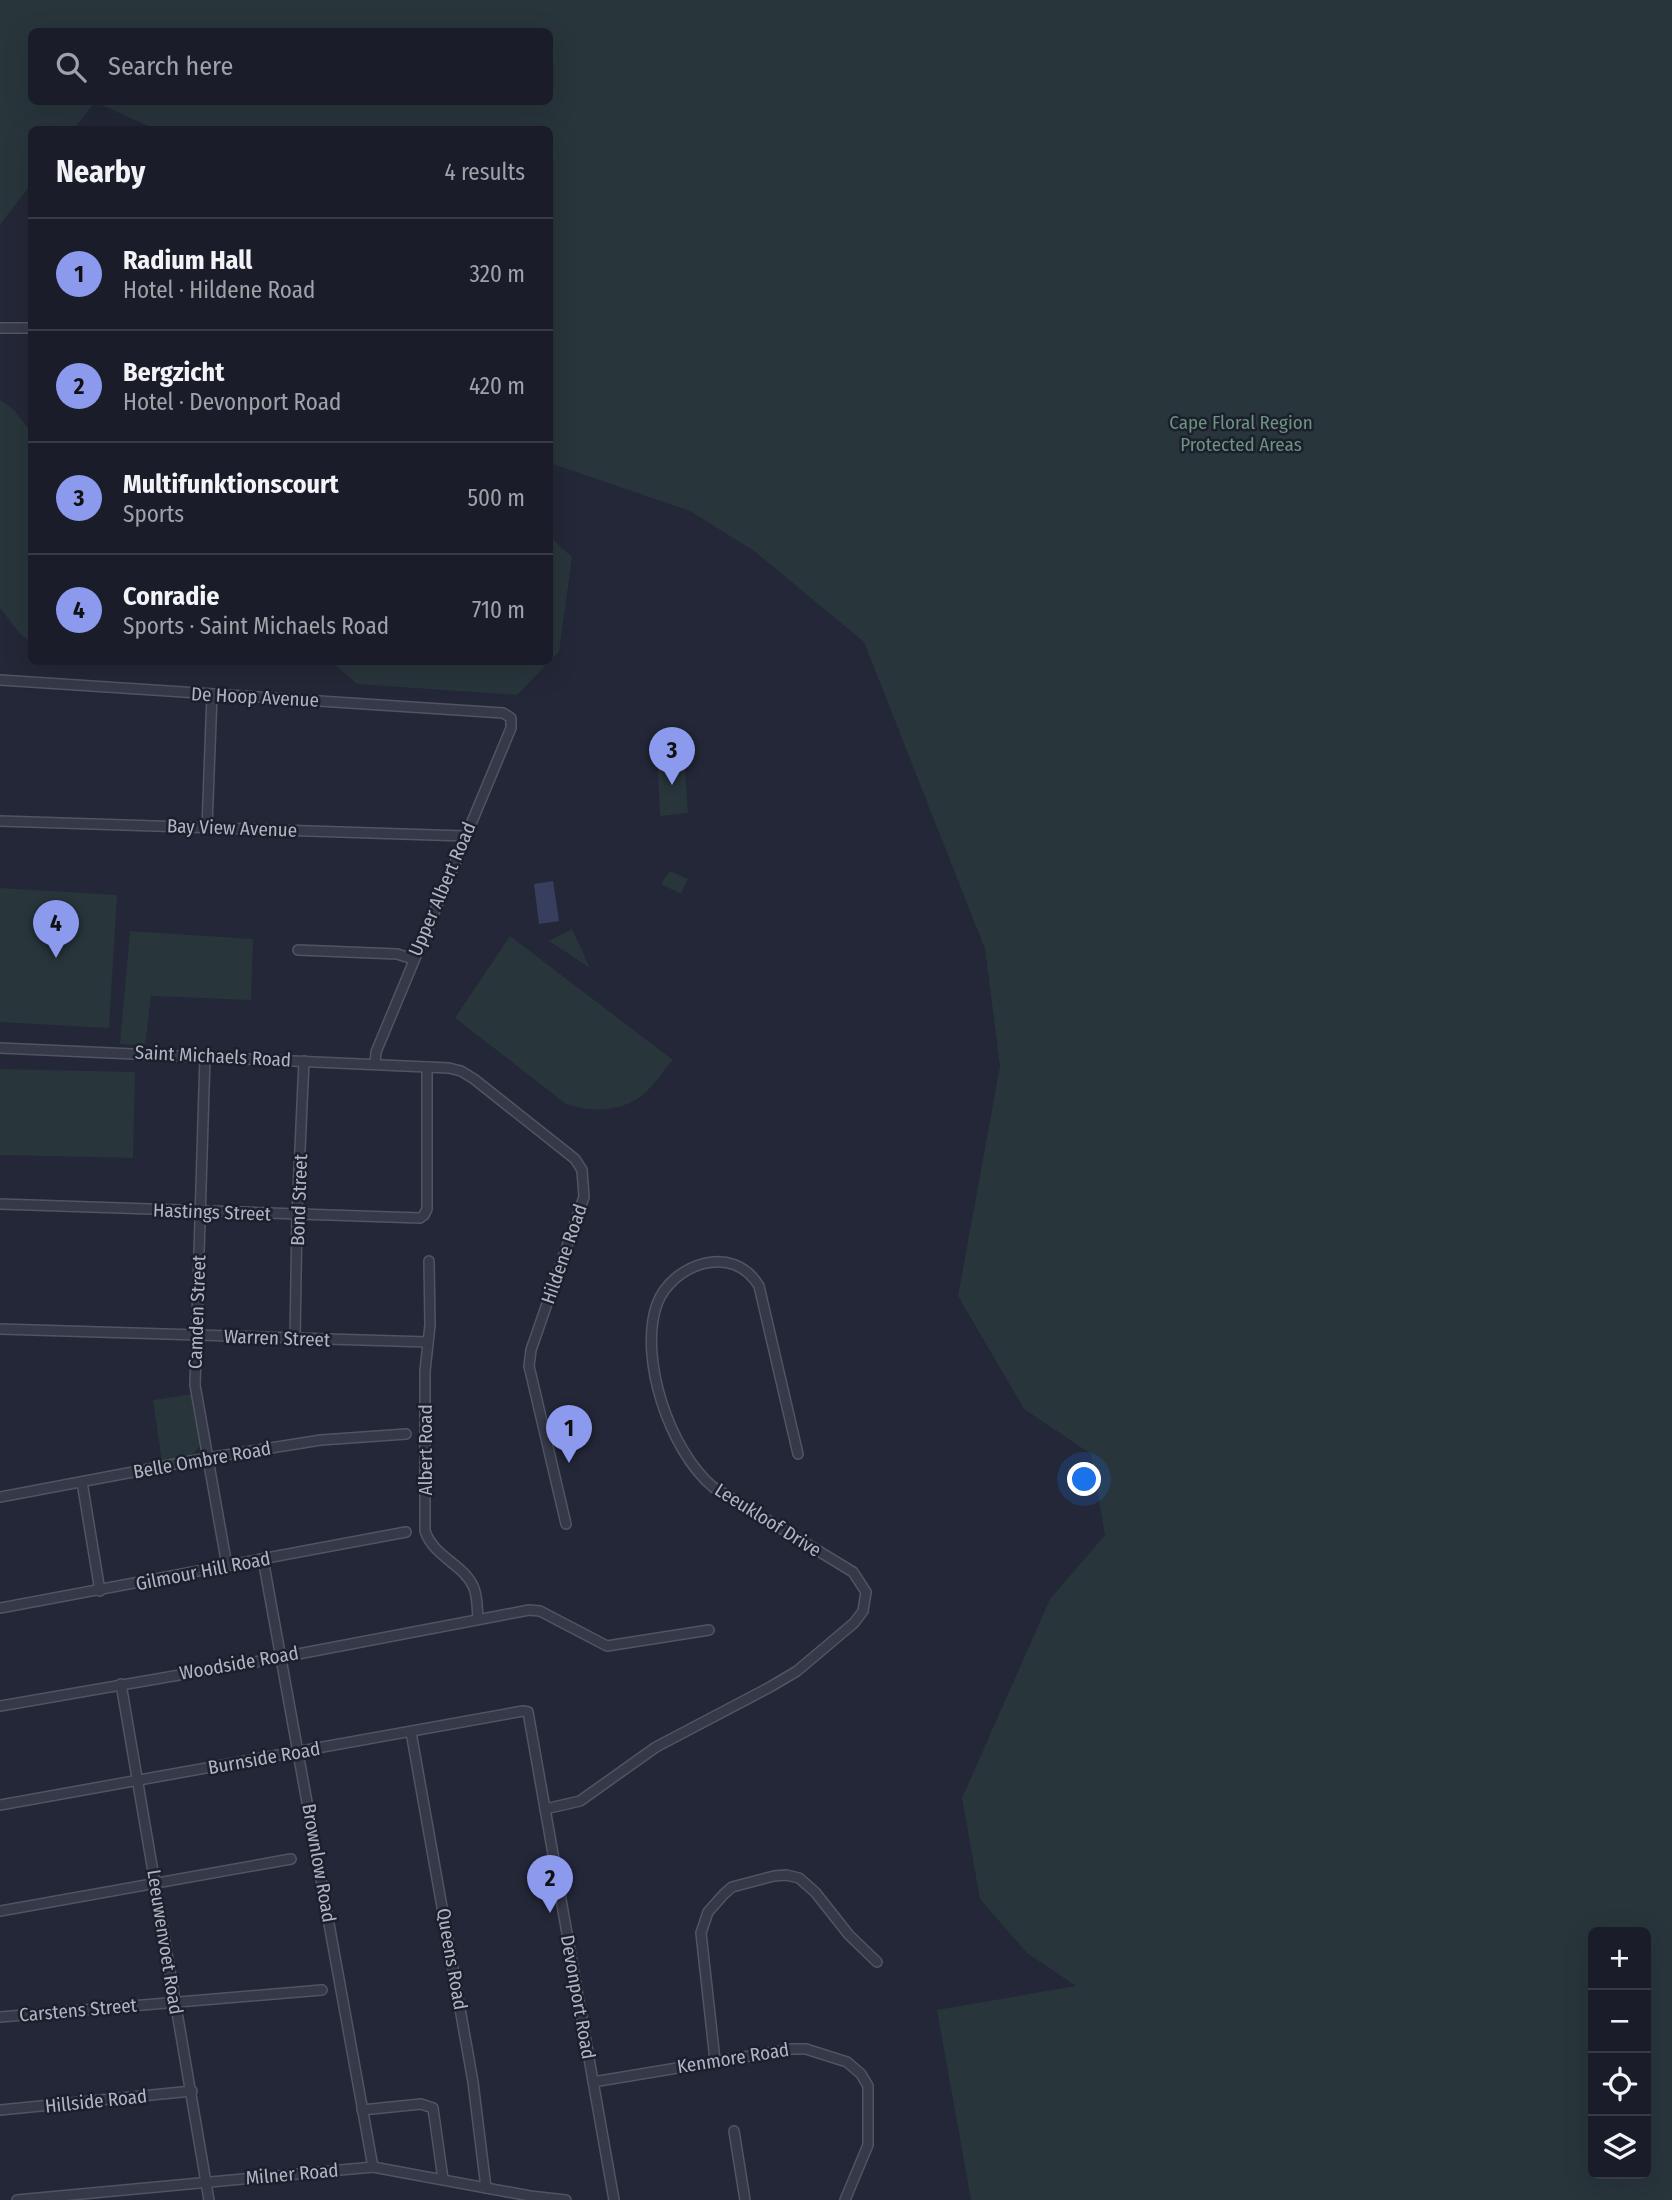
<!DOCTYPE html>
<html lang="en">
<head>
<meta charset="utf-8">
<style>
  body { margin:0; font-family:"Fira Sans Condensed",sans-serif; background:#232631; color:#f1f3f6 }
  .controls { position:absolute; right:21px; bottom:21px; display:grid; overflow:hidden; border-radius:10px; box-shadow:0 7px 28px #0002 }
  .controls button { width:63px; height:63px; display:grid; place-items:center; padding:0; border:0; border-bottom:2px solid #383b46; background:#1a1d29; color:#f1f3f6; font:35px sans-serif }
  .you { position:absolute; left:1085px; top:1480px; width:24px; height:24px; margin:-18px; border:5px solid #fff; border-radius:50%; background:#1a73e8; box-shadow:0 0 0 10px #1a73e833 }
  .badge { display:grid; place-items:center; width:46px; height:46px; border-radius:50%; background:#8c9aee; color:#111; font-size:23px; font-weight:700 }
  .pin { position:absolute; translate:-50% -58px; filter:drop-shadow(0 2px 4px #0008) }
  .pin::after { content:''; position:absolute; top:37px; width:24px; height:21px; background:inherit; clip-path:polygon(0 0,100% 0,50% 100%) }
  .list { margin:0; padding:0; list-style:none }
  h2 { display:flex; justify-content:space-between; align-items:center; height:91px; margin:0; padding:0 28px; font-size:30px }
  h2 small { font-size:23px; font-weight:400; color:#9fa2a8 }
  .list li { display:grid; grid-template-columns:46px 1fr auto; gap:21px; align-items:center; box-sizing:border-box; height:112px; padding:0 28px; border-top:2px solid #383b46 }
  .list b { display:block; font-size:26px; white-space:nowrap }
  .list p { margin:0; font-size:23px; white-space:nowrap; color:#9fa2a8 }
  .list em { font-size:23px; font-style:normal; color:#9fa2a8 }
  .icon { flex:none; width:38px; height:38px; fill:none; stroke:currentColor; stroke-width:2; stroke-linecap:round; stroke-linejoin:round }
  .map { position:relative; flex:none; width:1672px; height:2200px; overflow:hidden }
  .search { position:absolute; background:#1a1d29; box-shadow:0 7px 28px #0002; left:28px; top:28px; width:525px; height:77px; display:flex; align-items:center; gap:18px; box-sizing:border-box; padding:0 24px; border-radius:10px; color:#9fa2a8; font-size:26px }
  .panel { position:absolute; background:#1a1d29; box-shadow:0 7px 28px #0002; left:28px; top:126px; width:525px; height:539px; border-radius:10px }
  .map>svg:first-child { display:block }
  .green { fill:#28353b; fill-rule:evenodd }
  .water { fill:#383e5d }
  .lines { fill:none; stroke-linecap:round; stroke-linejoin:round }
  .street-casing { stroke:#515462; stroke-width:12 }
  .street { stroke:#363948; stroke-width:9 }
  .labels { text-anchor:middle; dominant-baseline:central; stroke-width:5; stroke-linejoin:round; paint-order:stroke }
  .park-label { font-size:19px; fill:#6b937e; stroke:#1c1f2c }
  .street-label { font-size:19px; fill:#b1b4c4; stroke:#1c1f2c }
</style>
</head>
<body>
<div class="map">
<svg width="1672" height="2200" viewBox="0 0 1672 2200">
  <rect width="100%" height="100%" fill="#232737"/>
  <g class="green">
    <path d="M0,0H1672V2200H971L937,2010L1076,1986L1027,1953L980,1899L962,1798L1050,1599L1105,1535L1091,1454L1024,1409L958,1296L1000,1066L985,949L864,642L754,551L690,511L550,463V130L155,129L95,102L74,129L32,130L31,184L0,225ZM32,32H550V102H32ZM1593,1932H1646V2174H1593Z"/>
    <path d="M0,400L14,410L31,432V642L21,635L0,608Z"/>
    <path d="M550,537L572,557L559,652L517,695L357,684L332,662H550Z"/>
    <path d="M684,755L688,813L660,816L657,757Z"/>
    <path d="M670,871L688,879L681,894L661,884Z"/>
    <path d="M0,888L117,895L109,1028L0,1022Z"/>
    <path d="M572,929L590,968L549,941Z"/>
    <path d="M130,931L253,939L251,1000L151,996L145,1046L120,1044Z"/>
    <path d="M510,936L673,1060C663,1071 655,1084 644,1094C623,1112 591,1113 566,1104L455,1018Z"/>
    <path d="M0,1069L135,1072L133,1158L0,1155Z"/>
    <path d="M193,1394L200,1446L190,1457L162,1462L153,1400Z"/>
  </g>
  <path class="water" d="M553,881L559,921L539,924L534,884Z"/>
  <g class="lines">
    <g class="street-casing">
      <g id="street">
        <path d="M0,328H32"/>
        <path d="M0,680L503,713L511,718V728L376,1052L375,1064"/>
        <path d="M0,821L465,836"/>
        <path d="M207,827L212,695"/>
        <path d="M298,950L397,954L413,959"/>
        <path d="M0,1048L449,1068L461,1071L474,1079L575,1159L582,1170L584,1197L531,1350L529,1366L566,1524"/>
        <path d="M205,1056L195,1385L227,1566"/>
        <path d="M0,1204L420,1218L424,1215L427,1209V1067"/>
        <path d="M429,1261L430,1325L425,1371V1531C434,1557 463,1564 473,1586C478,1596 477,1609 478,1619"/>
        <path d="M0,1329L428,1342"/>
        <path d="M295,1339L297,1215L304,1061"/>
        <path d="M82,1482L100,1591"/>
        <path d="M0,1497L207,1458L321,1440L406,1434"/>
        <path d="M263,1559L373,2167"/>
        <path d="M0,1608L406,1532"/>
        <path d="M121,1684L209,2200"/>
        <path d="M0,1706L272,1659L529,1610L540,1611L607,1646L709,1630"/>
        <path d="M411,1732L473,2082L486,2188"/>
        <path d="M0,1805L523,1711L528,1712L614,2200"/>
        <path d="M545,1809L580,1801L656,1747L770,1687L797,1671L854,1623L863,1611L866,1592L853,1572L713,1487C670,1451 638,1358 657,1304C672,1264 733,1242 759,1286L798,1454"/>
        <path d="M0,1911L291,1859"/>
        <path d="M0,2017L322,1990"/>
        <path d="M715,2060L701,1933L708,1912L724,1894L732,1887L774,1876L786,1875L799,1878L815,1892L849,1935L877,1962"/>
        <path d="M593,2082L792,2049H806L847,2062L861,2074L868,2086V2145L845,2200"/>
        <path d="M0,2110L192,2091"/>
        <path d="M362,2110L421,2104L433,2108L443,2179"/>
        <path d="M734,2131L745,2200"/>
        <path d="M17,2200L373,2167L530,2196L566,2200"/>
      </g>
    </g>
    <use href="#street" class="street"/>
  </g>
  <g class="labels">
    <g class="park-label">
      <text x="1241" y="422">Cape Floral Region<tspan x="1241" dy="22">Protected Areas</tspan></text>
    </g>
    <g class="street-label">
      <text transform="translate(255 697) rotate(3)">De Hoop Avenue</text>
      <text transform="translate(232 828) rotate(2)">Bay View Avenue</text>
      <text transform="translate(442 889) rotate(-67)">Upper Albert Road</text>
      <text transform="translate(213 1056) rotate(3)">Saint Michaels Road</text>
      <text transform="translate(299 1200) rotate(-88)">Bond Street</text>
      <text transform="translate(212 1212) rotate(2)">Hastings Street</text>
      <text transform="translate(564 1254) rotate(-71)">Hildene Road</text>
      <text transform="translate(197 1312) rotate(-88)">Camden Street</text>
      <text transform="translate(277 1338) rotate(2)">Warren Street</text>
      <text transform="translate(425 1450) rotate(-90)">Albert Road</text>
      <text transform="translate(202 1460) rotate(-10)">Belle Ombre Road</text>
      <text transform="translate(768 1520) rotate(32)">Leeukloof Drive</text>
      <text transform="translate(203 1571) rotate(-11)">Gilmour Hill Road</text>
      <text transform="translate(239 1663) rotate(-10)">Woodside Road</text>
      <text transform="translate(264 1758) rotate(-10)">Burnside Road</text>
      <text transform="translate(319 1863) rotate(80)">Brownlow Road</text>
      <text transform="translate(165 1942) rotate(81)">Leeuwenvoet Road</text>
      <text transform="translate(452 1959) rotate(80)">Queens Road</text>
      <text transform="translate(578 1997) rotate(80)">Devonport Road</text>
      <text transform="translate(78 2010) rotate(-5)">Carstens Street</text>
      <text transform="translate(733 2058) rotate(-9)">Kenmore Road</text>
      <text transform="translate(96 2101) rotate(-6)">Hillside Road</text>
      <text transform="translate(292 2174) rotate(-5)">Milner Road</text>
    </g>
  </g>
</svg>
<div class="controls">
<button>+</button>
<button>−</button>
<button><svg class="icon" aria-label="locate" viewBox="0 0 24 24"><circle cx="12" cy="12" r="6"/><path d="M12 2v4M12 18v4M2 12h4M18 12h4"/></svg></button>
<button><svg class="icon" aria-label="layers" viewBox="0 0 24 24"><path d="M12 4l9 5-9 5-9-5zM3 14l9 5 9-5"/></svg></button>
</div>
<div class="you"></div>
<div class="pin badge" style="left:569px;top:1463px">1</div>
<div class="pin badge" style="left:550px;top:1913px">2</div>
<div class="pin badge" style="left:672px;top:785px">3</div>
<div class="pin badge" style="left:56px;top:958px">4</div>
<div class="search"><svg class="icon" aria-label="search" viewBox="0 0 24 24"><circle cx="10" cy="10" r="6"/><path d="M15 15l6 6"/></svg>Search here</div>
<section class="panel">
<h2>Nearby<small>4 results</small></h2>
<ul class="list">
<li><span class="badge">1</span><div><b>Radium Hall</b><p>Hotel · Hildene Road</p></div><em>320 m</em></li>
<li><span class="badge">2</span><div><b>Bergzicht</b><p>Hotel · Devonport Road</p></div><em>420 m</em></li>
<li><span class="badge">3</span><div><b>Multifunktionscourt</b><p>Sports</p></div><em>500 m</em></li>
<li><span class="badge">4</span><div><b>Conradie</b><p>Sports · Saint Michaels Road</p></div><em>710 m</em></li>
</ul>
</section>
</div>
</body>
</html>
